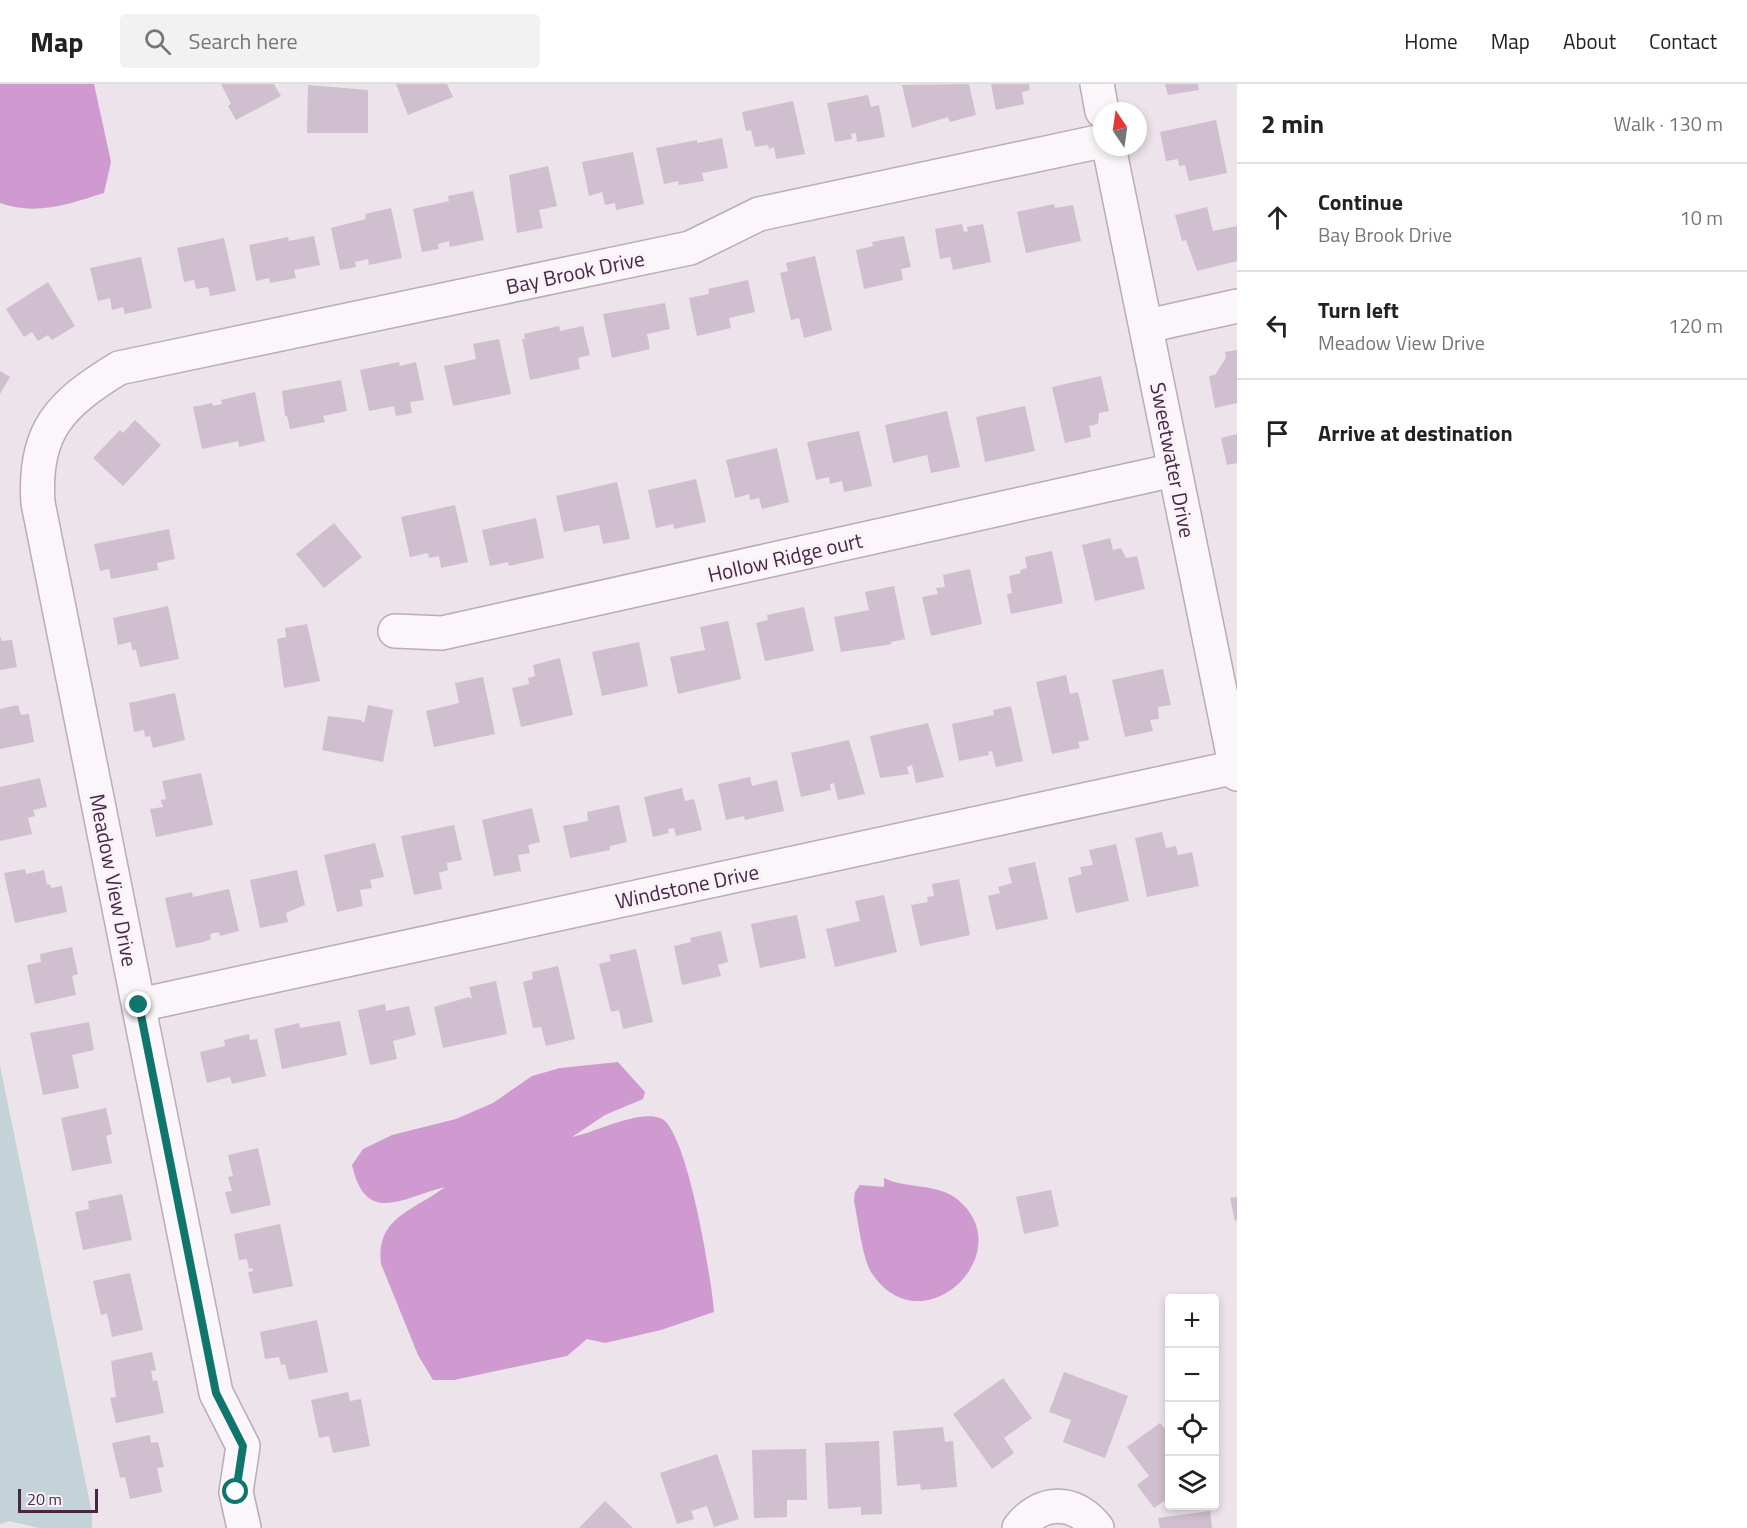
<!DOCTYPE html>
<html lang="en">
<head>
<meta charset="utf-8">
<style>
  body { margin:0; font-family:"Titillium Web",sans-serif; background:#f2f2f2; color:#222 }
  .controls { position:absolute; right:18px; bottom:18px; display:grid; overflow:hidden; border-radius:6px; box-shadow:0 3px 9px #0003 }
  .controls button { width:54px; height:54px; display:grid; place-items:center; padding:0; border:0; border-bottom:2px solid #e0e0e0; background:#fff; color:#222; font:30px sans-serif }
  .compass { position:absolute; left:1093px; top:18px; width:54px; height:54px; border-radius:50%; background:#fff; box-shadow:0 3px 9px #0003; rotate:347deg }
  .scale { position:absolute; left:18px; bottom:15px; width:80px; box-sizing:border-box; padding-left:6px; border:3px solid #472843; border-top:0; font-size:16px; line-height:21px; white-space:nowrap; color:#472843; -webkit-text-stroke:4px #f9f3f9; paint-order:stroke }
  .stop { position:absolute; width:18px; height:18px; margin:-14px; border:4px solid #0f766e; border-radius:50%; background:#fff }
  .stop.end { background:#0f766e; border-color:#fff; box-shadow:0 2px 6px #0008 }
  .list { margin:0; padding:0; list-style:none }
  h2 { display:flex; justify-content:space-between; align-items:center; height:78px; margin:0; padding:0 24px; font-size:26px }
  h2 small { font-size:20px; font-weight:400; color:#767676 }
  .list li { display:grid; grid-template-columns:39px 1fr auto; gap:18px; align-items:center; box-sizing:border-box; height:108px; padding:0 24px; border-top:2px solid #e0e0e0 }
  .list b { display:block; font-size:22px; white-space:nowrap }
  .list p { margin:0; font-size:20px; white-space:nowrap; color:#767676 }
  .list em { font-size:20px; font-style:normal; color:#767676 }
  .icon { flex:none; width:33px; height:33px; fill:none; stroke:currentColor; stroke-width:2; stroke-linecap:round; stroke-linejoin:round }
  .map { position:relative; flex:none; width:1237px; height:1444px; overflow:hidden }
  header { display:flex; align-items:center; gap:36px; box-sizing:border-box; height:84px; padding:0 30px; background:#fff; border-bottom:2px solid #e0e0e0 }
  header strong { font-size:28px }
  nav { display:flex; gap:33px; margin-inline-start:auto; font-size:21px }
  .search { width:420px; height:54px; background:#f2f2f2; display:flex; align-items:center; gap:15px; box-sizing:border-box; padding:0 21px; border-radius:6px; color:#767676; font-size:22px }
  main { display:flex }
  aside { flex:1; background:#fff }
  .map>svg:first-child { display:block }
  .green { fill:#c3d3d7 }
  .water { fill:#cf9ad0 }
  .building { fill:#d0bfce }
  .lines { fill:none; stroke-linecap:round; stroke-linejoin:round }
  .minor-casing { stroke:#baabb9; stroke-width:36 }
  .minor { stroke:#faf6f9; stroke-width:33 }
  .route { stroke:#0f766e; stroke-width:8 }
  .labels { text-anchor:middle; dominant-baseline:central; stroke-width:6; stroke-linejoin:round; paint-order:stroke }
  .street-label { font-size:21px; fill:#472843; stroke:#f9f3f9 }
</style>
</head>
<body>
<header>
<strong>Map</strong>
<div class="search"><svg class="icon" aria-label="search" viewBox="0 0 24 24"><circle cx="10" cy="10" r="6"/><path d="M15 15l6 6"/></svg>Search here</div>
<nav><a>Home</a><a>Map</a><a>About</a><a>Contact</a></nav>
</header>
<main>
<div class="map">
<svg width="1237" height="1444" viewBox="0 0 1237 1444">
  <rect width="100%" height="100%" fill="#ece3eb"/>
  <path class="green" d="M0,982L92,1429V1444H39L9,1437L0,1440Z"/>
  <g class="water">
    <path d="M0,0H94L111,78L104,109C69,120 36,132 0,119Z"/>
    <path d="M618,978L645,1008L643,1015L605,1031L572,1053C597,1048 637,1026 660,1034C687,1042 712,1198 714,1228L661,1246L605,1259L587,1255L567,1272L454,1296H433L418,1271L381,1180C375,1133 415,1126 445,1103C403,1113 366,1143 352,1081L363,1065L392,1051L456,1035L493,1019L532,992L560,984Z"/>
    <path d="M884,1094C906,1105 937,1099 957,1115C1023,1168 921,1266 871,1188C862,1172 858,1136 854,1117L855,1108L860,1101L884,1103Z"/>
  </g>
  <g class="building">
    <path d="M221,0H274L281,12L236,36L228,22L231,20Z"/>
    <path d="M396,0H447L453,13L408,31Z"/>
    <path d="M969,0L976,31L950,38L948,33L912,44L902,1Z"/>
    <path d="M991,0H1029L1030,6L1022,8L1024,20L996,26Z"/>
    <path d="M1165,0H1198L1199,6L1168,11Z"/>
    <path d="M308,1L368,6V49H307Z"/>
    <path d="M868,11L871,23L879,21L885,53L857,58L856,49L851,50L852,55L835,58L827,19Z"/>
    <path d="M793,17L805,70L776,75L774,63L769,65L768,61L755,63L751,46L746,47L742,28Z"/>
    <path d="M1216,36L1227,89L1189,97L1185,81L1179,82L1178,75L1166,77L1160,48Z"/>
    <path d="M722,54L728,84L702,89L704,97L679,101L678,97L664,100L656,64L697,56V59Z"/>
    <path d="M633,68L644,120L616,126L615,119L605,121L602,108L589,112L582,78Z"/>
    <path d="M548,82L557,122L539,126L543,144L517,149L509,91Z"/>
    <path d="M473,107L484,156L450,163L449,157L438,160L439,165L422,168L413,125L449,117L448,112Z"/>
    <path d="M1054,120L1055,124L1073,121L1081,157L1026,169L1017,128Z"/>
    <path d="M1207,123L1213,147L1237,142V177L1197,187L1186,156L1182,157L1175,131Z"/>
    <path d="M391,124L402,174L369,181L368,175L355,178L356,183L340,186L331,144L366,135L365,130Z"/>
    <path d="M962,140L964,148L968,147L967,143L983,140L991,178L953,186L950,173L940,175L935,145Z"/>
    <path d="M314,152L320,181L294,186L296,194L270,199L269,194L256,197L249,161L288,153L289,157Z"/>
    <path d="M904,152L911,183L901,185L903,196L864,205L856,166L873,162L872,158Z"/>
    <path d="M224,154L236,207L210,212L208,203L196,205L194,196L184,198L177,164Z"/>
    <path d="M815,172L832,246L804,254L799,234L791,236L780,189L788,187L786,179Z"/>
    <path d="M141,173L152,224L125,230L123,223L112,226L110,214L98,217L90,184Z"/>
    <path d="M748,196L755,228L729,234L731,244L697,252L689,214L709,210L708,205Z"/>
    <path d="M48,198L75,242L52,256L48,251L38,257L32,248L24,253L6,225Z"/>
    <path d="M665,219L670,245L647,250L650,265L612,274L603,230Z"/>
    <path d="M559,242L560,247L583,242L590,271L578,274L580,285L530,296L522,255H525L524,250Z"/>
    <path d="M499,255L511,310L453,322L444,282L476,275L473,260Z"/>
    <path d="M1237,266V319L1215,324L1209,292L1215,291L1226,274L1225,268Z"/>
    <path d="M399,278L400,282L416,278L424,316L410,318L412,329L396,332L394,322L369,327L360,286Z"/>
    <path d="M0,287L10,293L0,310Z"/>
    <path d="M1101,292L1109,327L1099,329L1098,340L1089,342L1091,353L1065,359L1052,303Z"/>
    <path d="M341,296L347,327L323,332L325,338L290,345L287,332H285L282,307Z"/>
    <path d="M255,308L265,357L239,363L238,357L202,365L193,323L212,319L213,322L222,320L221,316Z"/>
    <path d="M1025,322L1035,367L985,378L976,333Z"/>
    <path d="M947,327L960,383L931,389L927,371L893,379L885,341Z"/>
    <path d="M135,336L161,361L123,402L93,374L120,346L123,349Z"/>
    <path d="M859,347L872,402L844,408L842,397L830,400L829,393L816,396L807,358Z"/>
    <path d="M1237,350V379L1227,381L1221,354Z"/>
    <path d="M777,364L789,418L762,425L759,414L750,416L749,410L735,414L726,376Z"/>
    <path d="M696,395L706,438L674,445L673,440L656,444L648,406Z"/>
    <path d="M617,398L630,455L603,460L599,441L564,448L556,412Z"/>
    <path d="M455,421L468,478L441,484L439,472L429,474L428,469L410,473L401,433Z"/>
    <path d="M536,434L544,474L509,482L508,478L490,482L482,446Z"/>
    <path d="M334,439L362,473L324,504L296,470Z"/>
    <path d="M169,445L175,475L157,479L158,486L111,495L109,485L100,487L94,460Z"/>
    <path d="M1110,454L1113,466L1121,464L1126,474L1137,472L1145,505L1095,517L1082,461Z"/>
    <path d="M1052,467L1063,519L1011,530L1007,510L1012,509L1009,492L1021,489L1020,486L1027,484L1025,473Z"/>
    <path d="M970,485L982,540L931,552L922,513L938,510L936,504L945,503L943,491Z"/>
    <path d="M894,502L905,555L891,558L892,560L841,568L834,533L869,526L865,508Z"/>
    <path d="M168,522L179,575L140,583L136,566H132L131,558L118,561L113,534Z"/>
    <path d="M804,523L814,567L765,577L756,539L768,536L767,531Z"/>
    <path d="M728,537L741,595L678,610L670,573L705,566L700,543Z"/>
    <path d="M307,540L320,597L284,604L277,555L286,553L285,544Z"/>
    <path d="M0,552L2,557L12,556L17,583L0,586Z"/>
    <path d="M639,558L648,602L602,612L592,568Z"/>
    <path d="M560,574L573,631L521,643L512,604L529,600L528,594L535,592L533,581Z"/>
    <path d="M1163,585L1171,621L1158,623L1159,635L1150,636L1153,647L1125,653L1112,596Z"/>
    <path d="M1066,591L1070,610L1078,608L1089,656L1078,658L1080,664L1052,670L1036,598Z"/>
    <path d="M483,593L495,650L434,663L426,627L459,619L455,599Z"/>
    <path d="M175,609L185,656L153,664L150,652L145,653L144,646L134,648L129,619Z"/>
    <path d="M18,621L21,631L29,630L34,658L0,665V625Z"/>
    <path d="M368,621L393,626L383,678L322,666L328,632L361,636L364,639Z"/>
    <path d="M1011,622L1023,677L996,683L992,667L988,668L989,671L959,677L952,640L994,631L993,626Z"/>
    <path d="M928,639L944,693L916,699L912,681L907,683L909,690L880,694L870,652Z"/>
    <path d="M849,656L865,710L838,716L834,699L830,700L831,706L801,713L791,669Z"/>
    <path d="M201,689L213,741L156,753L150,725L163,723L161,716L166,715L162,697Z"/>
    <path d="M750,693L752,702L777,696L784,727L745,736L744,732L726,736L718,700Z"/>
    <path d="M40,694L47,723L33,726L35,732L28,734L32,750L0,757V703Z"/>
    <path d="M682,704L685,717L694,715L702,746L676,752L674,744L668,745L669,749L653,753L644,713Z"/>
    <path d="M619,721L627,758L610,762V766L570,774L563,742L588,737L587,728Z"/>
    <path d="M532,724L540,758L528,761L530,769L518,771L521,787L494,792L482,736Z"/>
    <path d="M454,741L462,776L447,779L448,786L439,789L442,805L414,811L401,752Z"/>
    <path d="M1162,748L1166,764L1176,762L1178,771L1192,768L1199,802L1147,813L1135,754Z"/>
    <path d="M375,759L384,793L370,796L372,804L360,806L363,822L337,828L324,771Z"/>
    <path d="M1116,760L1129,817L1076,829L1068,794L1082,790L1080,783L1093,781L1089,766Z"/>
    <path d="M1035,778L1048,835L996,846L988,812L1000,809L998,803L1012,799L1008,784Z"/>
    <path d="M25,785L26,790L44,786L47,801L50,800L51,804L62,802L67,828L15,839L4,789Z"/>
    <path d="M297,786L305,821L286,829L288,838L260,844L250,796Z"/>
    <path d="M959,795L970,851L920,862L911,821L928,818L927,813L934,812L932,800Z"/>
    <path d="M229,805L239,847L220,852L219,848L210,850L211,855L203,858L176,864L165,814L192,808L193,813Z"/>
    <path d="M884,811L897,868L835,883L826,845L860,837L855,817Z"/>
    <path d="M797,831L806,874L760,884L751,840Z"/>
    <path d="M721,847L728,878L718,881L721,892L682,901L674,862L691,858L690,854Z"/>
    <path d="M72,863L78,890L72,892L76,911L35,920L27,881L41,878L40,870Z"/>
    <path d="M636,865L653,938L623,945L619,926L611,928L599,880L611,877L609,871Z"/>
    <path d="M558,882L575,955L546,962L541,943L533,944L523,898L533,895L532,888Z"/>
    <path d="M496,897L507,950L443,964L434,923L469,913L472,915L469,903Z"/>
    <path d="M385,920L386,927L409,922L416,951L393,957L397,975L370,981L358,926Z"/>
    <path d="M340,937L347,971L282,985L274,945L299,939L300,944Z"/>
    <path d="M89,938L94,966L72,971L79,1004L43,1011L30,949Z"/>
    <path d="M249,950L250,956L257,955L266,992L232,1000L230,993L207,999L200,968L225,962L224,956Z"/>
    <path d="M106,1024L112,1050L106,1052L112,1079L72,1087L61,1034Z"/>
    <path d="M258,1064L271,1121L231,1130L225,1108L232,1107L228,1093L233,1092L228,1071Z"/>
    <path d="M1051,1106L1059,1142L1024,1150L1016,1113Z"/>
    <path d="M122,1110L132,1156L83,1166L75,1128L89,1125L88,1117Z"/>
    <path d="M1237,1113V1136L1235,1137L1230,1114Z"/>
    <path d="M280,1140L293,1202L253,1210L248,1188L253,1187L252,1184L249,1185L247,1175L239,1176L234,1150Z"/>
    <path d="M130,1189L143,1246L112,1253L107,1229L101,1231L93,1197Z"/>
    <path d="M317,1236L328,1288L289,1296L285,1280L281,1281L279,1273L265,1275L260,1248Z"/>
    <path d="M152,1268L156,1286L151,1287L153,1297L157,1296L164,1329L116,1339L110,1314L116,1313L111,1277Z"/>
    <path d="M1064,1288L1128,1312L1105,1374L1063,1358L1071,1336L1049,1328Z"/>
    <path d="M1003,1294L1032,1334L1004,1354L1014,1369L992,1385L953,1330Z"/>
    <path d="M348,1308L350,1317L361,1315L370,1362L333,1369L329,1352L319,1354L311,1316Z"/>
    <path d="M1160,1339L1170,1351V1413L1154,1424L1137,1401L1149,1392L1127,1363Z"/>
    <path d="M943,1343L945,1358L953,1357L957,1403L921,1406L920,1400L897,1402L893,1347Z"/>
    <path d="M150,1351L151,1359L158,1358L164,1383L157,1384L162,1408L130,1415L125,1393L120,1394L112,1359Z"/>
    <path d="M879,1357L882,1430L861,1431V1423L828,1425L825,1359Z"/>
    <path d="M806,1365L807,1416H787V1433L754,1434L752,1366Z"/>
    <path d="M717,1370L739,1435L714,1443L707,1422L691,1427L694,1435L677,1440L660,1389Z"/>
    <path d="M605,1417L633,1444H579Z"/>
    <path d="M1210,1427L1212,1444H1160L1158,1434Z"/>
  </g>
  <g class="lines">
    <g class="minor-casing">
      <g id="minor">
        <path d="M1097,0L1102,27"/>
        <path d="M1109,63L1237,690"/>
        <path d="M1147,242L1237,222"/>
        <path d="M395,547L442,549L1174,386"/>
        <path d="M139,921L1236,683"/>
        <path d="M244,1444L236,1408L243,1362L216,1309L38,419C33,347 60,320 119,284L690,164L759,130L1102,57"/>
        <path d="M1019,1444C1041,1415 1075,1415 1097,1444"/>
      </g>
    </g>
    <use href="#minor" class="minor"/>
  </g>
  <g class="lines">
    <path class="route" d="M139,921L216,1309L243,1362L236,1408"/>
  </g>
  <g class="labels">
    <g class="street-label">
      <text transform="translate(575 188) rotate(-12)">Bay Brook Drive</text>
      <text transform="translate(1173 376) rotate(79)">Sweetwater Drive</text>
      <text transform="translate(785 473) rotate(-13)">Hollow Ridge ourt</text>
      <text transform="translate(114 796) rotate(79)">Meadow View Drive</text>
      <text transform="translate(687 802) rotate(-12)">Windstone Drive</text>
    </g>
  </g>
</svg>
<div class="controls">
<button>+</button>
<button>−</button>
<button><svg class="icon" aria-label="locate" viewBox="0 0 24 24"><circle cx="12" cy="12" r="6"/><path d="M12 2v4M12 18v4M2 12h4M18 12h4"/></svg></button>
<button><svg class="icon" aria-label="layers" viewBox="0 0 24 24"><path d="M12 4l9 5-9 5-9-5zM3 14l9 5 9-5"/></svg></button>
</div>
<svg class="compass" viewBox="-18 -18 36 36"><path d="M0-13l5 13h-10z" fill="#e53935"/><path d="M0 13l5-13h-10z" fill="#767676"/></svg>
<div class="scale">20 m</div>
<div class="stop" style="left:236px;top:1408px"></div>
<div class="stop end" style="left:139px;top:921px"></div>
</div>
<aside>
<h2>2 min<small>Walk · 130 m</small></h2>
<ul class="list">
<li><svg class="icon" aria-label="ahead" viewBox="0 0 24 24"><path d="M12 20V5M6 11l6-6 6 6"/></svg><div><b>Continue</b><p>Bay Brook Drive</p></div><em>10 m</em></li>
<li><svg class="icon" aria-label="left" viewBox="0 0 24 24"><path d="M17 20v-9H6M10 6l-5 5 5 5"/></svg><div><b>Turn left</b><p>Meadow View Drive</p></div><em>120 m</em></li>
<li><svg class="icon" aria-label="arrive" viewBox="0 0 24 24"><path d="M6 21V4h12l-3 4 3 4H6"/></svg><div><b>Arrive at destination</b></div></li>
</ul>
</aside>
</main>
</body>
</html>
